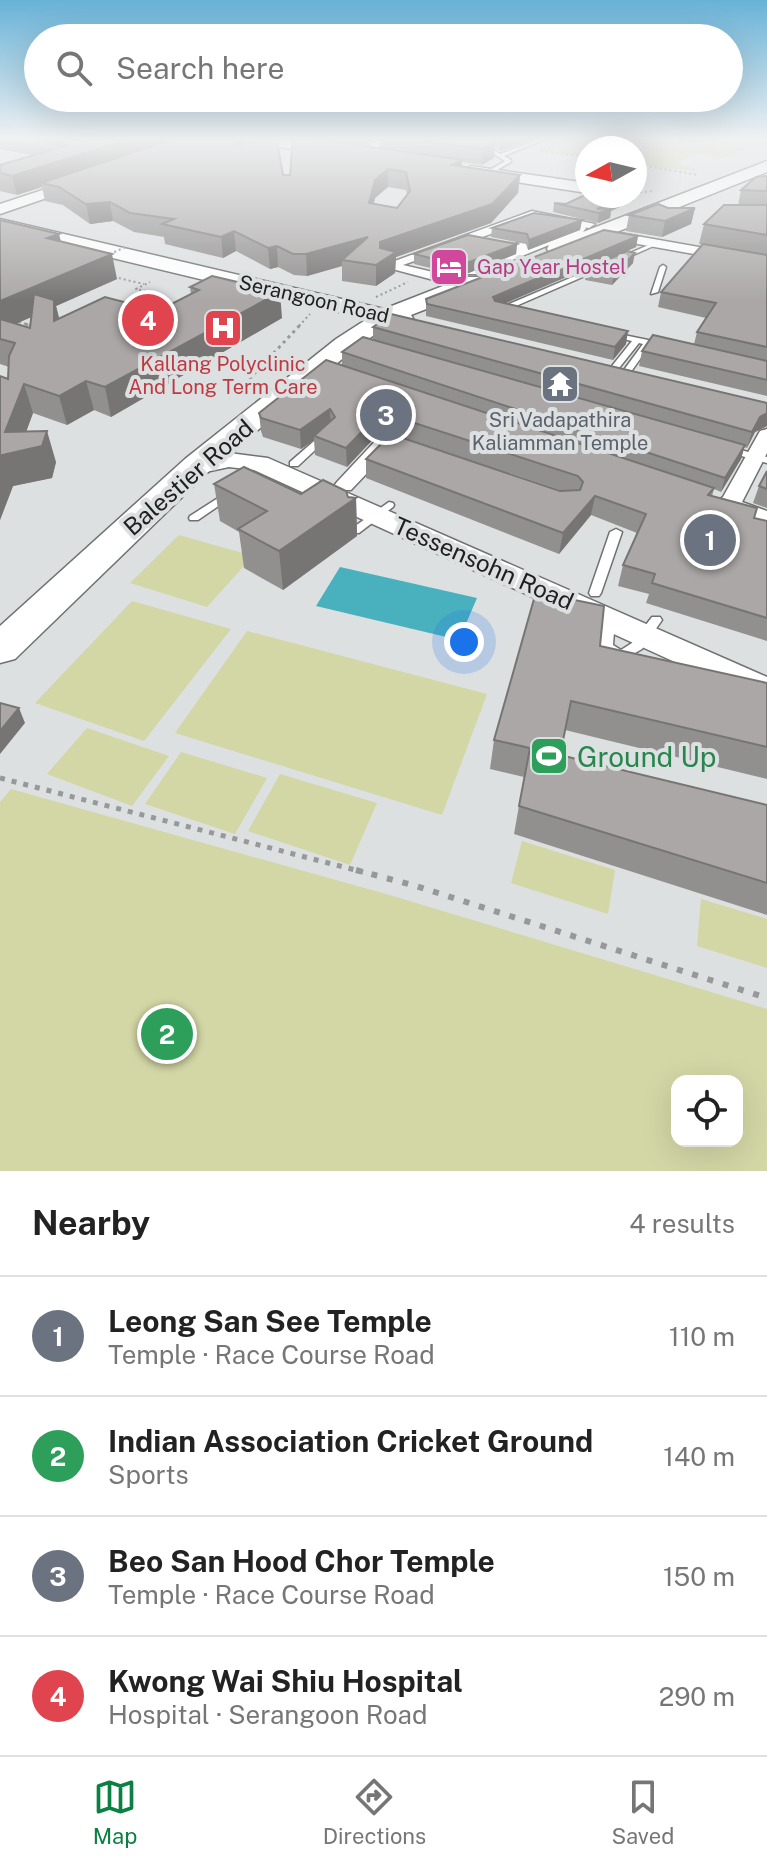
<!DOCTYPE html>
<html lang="en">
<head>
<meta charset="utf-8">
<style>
  body { margin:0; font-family:"Public Sans",sans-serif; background:#f2f2f2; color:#222 }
  .controls { position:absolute; right:24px; bottom:24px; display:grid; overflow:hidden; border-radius:16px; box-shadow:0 8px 32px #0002 }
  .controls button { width:72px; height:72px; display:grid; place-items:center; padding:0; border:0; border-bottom:2px solid #e0e0e0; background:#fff; color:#222; font:40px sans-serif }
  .compass { position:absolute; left:575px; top:136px; width:72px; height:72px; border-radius:50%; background:#fff; box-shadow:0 8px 32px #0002; rotate:262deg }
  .you { position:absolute; left:464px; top:642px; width:28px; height:28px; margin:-20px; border:6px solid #fff; border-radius:50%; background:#1a73e8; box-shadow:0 0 0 12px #1a73e833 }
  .badge { display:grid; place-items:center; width:52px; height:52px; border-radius:50%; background:#0b8043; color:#fff; font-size:26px; font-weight:700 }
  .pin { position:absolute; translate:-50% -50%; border:4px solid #fff; box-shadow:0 2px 8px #0006 }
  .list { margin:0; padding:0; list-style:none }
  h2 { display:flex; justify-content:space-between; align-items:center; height:104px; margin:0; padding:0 32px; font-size:34px }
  h2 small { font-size:26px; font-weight:400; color:#767676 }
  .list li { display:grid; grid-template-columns:52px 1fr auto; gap:24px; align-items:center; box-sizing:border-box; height:120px; padding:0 32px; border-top:2px solid #e0e0e0 }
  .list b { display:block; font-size:30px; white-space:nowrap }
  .list p { margin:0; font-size:26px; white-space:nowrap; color:#767676 }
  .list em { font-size:26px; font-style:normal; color:#767676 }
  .icon { flex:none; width:44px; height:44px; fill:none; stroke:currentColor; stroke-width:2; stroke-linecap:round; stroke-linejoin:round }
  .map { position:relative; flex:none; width:767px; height:1171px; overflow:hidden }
  .search { position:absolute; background:#fff; box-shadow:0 8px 32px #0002; left:24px; right:24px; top:24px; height:88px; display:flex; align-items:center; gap:20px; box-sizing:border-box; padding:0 28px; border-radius:44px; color:#767676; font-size:30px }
  .sheet { height:584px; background:#fff }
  nav { display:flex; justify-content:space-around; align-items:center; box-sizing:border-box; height:112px; border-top:2px solid #e0e0e0; background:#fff; font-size:22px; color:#767676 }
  nav a { display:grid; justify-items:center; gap:4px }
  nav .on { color:#0b8043 }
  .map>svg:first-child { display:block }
  .green { fill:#d3d6a5; fill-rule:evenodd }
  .water { fill:#49b0be }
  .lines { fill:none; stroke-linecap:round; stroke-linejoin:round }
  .service-casing { stroke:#6f7172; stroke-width:3 }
  .minor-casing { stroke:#6f7172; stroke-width:3 }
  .tertiary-casing { stroke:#6f7172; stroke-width:3 }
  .secondary-casing { stroke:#6f7172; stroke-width:3 }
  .primary-casing { stroke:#6f7172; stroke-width:3 }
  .path-far3 { stroke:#969899; stroke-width:2; stroke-dasharray:2 3; stroke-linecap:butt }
  .path-far2 { stroke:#969899; stroke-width:3; stroke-dasharray:3 4; stroke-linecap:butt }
  .path-far1 { stroke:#969899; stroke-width:5; stroke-dasharray:5 7; stroke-linecap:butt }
  .path { stroke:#969899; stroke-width:6; stroke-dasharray:6 10; stroke-linecap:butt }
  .service { fill:#fff; fill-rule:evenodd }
  .minor { fill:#fff; fill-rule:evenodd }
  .tertiary { fill:#fff; fill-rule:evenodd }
  .secondary { fill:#fff; fill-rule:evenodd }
  .primary { fill:#fff; fill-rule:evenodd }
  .path-bridge { stroke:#969899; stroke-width:2; stroke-dasharray:2 3; stroke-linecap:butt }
  .wall { fill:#92908f; fill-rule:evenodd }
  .shaded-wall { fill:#777574 }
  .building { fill:#aaa7a6; stroke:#777574; stroke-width:2; fill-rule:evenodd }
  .labels { text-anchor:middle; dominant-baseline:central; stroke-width:8; stroke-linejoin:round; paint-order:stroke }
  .far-hotel-label { font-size:20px; fill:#b23c85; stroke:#dde0e1; text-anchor:start }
  .far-street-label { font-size:20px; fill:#1e1f1f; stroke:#dde0e1 }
  .far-health-label { font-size:20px; fill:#be3a42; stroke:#dde0e1 }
  .far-worship-label { font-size:20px; fill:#5b616d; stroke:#dde0e1 }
  .street-label { font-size:24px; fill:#1e1f1f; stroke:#dde0e1 }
  .near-leisure-label { font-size:28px; fill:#27864d; stroke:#dde0e1; text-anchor:start }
</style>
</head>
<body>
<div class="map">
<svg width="767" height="1171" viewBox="0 0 767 1171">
  <rect width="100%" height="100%" fill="#dde0e1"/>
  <g class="green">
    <path d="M567,137H767V141L722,158L699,153L676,164L698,169L693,171L635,164V148H587V157L537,150Z"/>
    <path d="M179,535L253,556L207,607L130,583Z"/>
    <path d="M132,601L231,629L144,741L35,703Z"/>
    <path d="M247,631L487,694L442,815L175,733Z"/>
    <path d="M87,728L169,756L132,806L47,774Z"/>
    <path d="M181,752L267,778L235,834L145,804Z"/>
    <path d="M280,774L377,803L350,865L248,831Z"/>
    <path d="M11,789L393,896L767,1009V1171H0V802ZM677,1081H737V1141H677Z"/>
    <path d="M522,841L615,870L608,914L511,883Z"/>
    <path d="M701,899L767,919V968L697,946Z"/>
  </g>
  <path class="water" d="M340,567L477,598L459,640L316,606Z"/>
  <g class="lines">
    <g class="service-casing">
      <g id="service">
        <path d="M493,137H499L485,145L500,154L544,137H550L504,156L511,160V162L487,176L485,173L505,161L479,145Z"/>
        <path d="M653,243L658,244L624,259L619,258Z"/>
        <path d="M601,265L604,267L603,268L502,312L495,310Z"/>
        <path d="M663,265L666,267L658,292L651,294L660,267Z"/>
        <path d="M609,332L648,340L668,346L664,348L650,345L628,376H622L621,374L643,344L639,343L615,373L612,374L608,371L632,341L609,336Z"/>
        <path d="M324,434L329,437L327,439L298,466H290V462L321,435Z"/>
        <path d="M730,447L767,457V463L727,452L725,450Z"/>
        <path d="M229,491L233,492L234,494L233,496L198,520H190L189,518L190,516Z"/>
        <path d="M389,502L393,503L394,505L393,507L359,533H351L349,531L351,529Z"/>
        <path d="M616,529L622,532L601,593L599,596H591L589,593L610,532Z"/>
        <path d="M609,615L615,619L613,645L621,650L632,643L652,617H660L662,620L642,649L621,661L601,650L599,647L603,619Z"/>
      </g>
    </g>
    <g class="minor-casing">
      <g id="minor">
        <path d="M385,137H398L359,156L351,154Z"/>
        <path d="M532,211L595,224L589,228L533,219L403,265L450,276L452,279L445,283L381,266Z"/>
        <path d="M608,231L767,259V267L604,238L602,235Z"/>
        <path d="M767,429V453L742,502L767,511V525L718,508L715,503L723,497L760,431Z"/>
        <path d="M386,435L400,443L397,447L390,449L351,490H337L334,486L337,482L379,437Z"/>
      </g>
    </g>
    <g class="tertiary-casing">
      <path id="tertiary" d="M229,453L268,458L767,677V704L254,470L229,467L196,474L187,471L183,466L187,461Z"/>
    </g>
    <g class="secondary-casing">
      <path id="secondary" d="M88,175L93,176V182L0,214V204Z"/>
    </g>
    <g class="primary-casing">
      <g id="primary">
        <path d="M235,137H272L343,147L351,152L343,157L242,141Z"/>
        <path d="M767,161V172L564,253H550L547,249L549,245L478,274H462L459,269L462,264L569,224H583L586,228L583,232Z"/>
        <path d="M471,166L587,183V193L465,174L463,171Z"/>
        <path d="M0,219L384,309L466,277H482L485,282L482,287L411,315L414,320L411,325L390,324L354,349L207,473L15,659L0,663V626L185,459L336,339L367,319L0,231Z"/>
      </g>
    </g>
    <g class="path-far3">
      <path d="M558,144L572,137"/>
      <path d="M541,151L587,157"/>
      <path d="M635,164L698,175"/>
      <path d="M635,193L653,191"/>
      <path d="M114,277L144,284"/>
      <path d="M376,297L408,282"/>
      <path d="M130,305L154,293L136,289L150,282"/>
      <path d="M19,322L33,326"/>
      <path d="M299,326L310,314"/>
    </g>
    <g class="path-far2">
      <path d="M25,324L34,326"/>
      <path d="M251,394L239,390L301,324"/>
    </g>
    <path class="path-far1" d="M0,778L363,872"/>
    <path class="path" d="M356,870L416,886L767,998"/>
    <use href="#service" class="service"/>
    <use href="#minor" class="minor"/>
    <use href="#tertiary" class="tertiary"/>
    <use href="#secondary" class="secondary"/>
    <use href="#primary" class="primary"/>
    <path class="path-bridge" d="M105,256L128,246"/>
  </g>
  <g class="wall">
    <path d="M0,137H176V138L243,137L244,143L283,175H290L316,139V137H378L362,145L379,148V137H488L487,138L491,140L492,137H538L500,151L495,147L494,158L482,165L462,162L461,167L520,175L518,193L491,223L396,257L395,273L376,286L342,281V266L307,276L294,275L278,267L270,269L236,251L223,258L165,244L164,237L134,232L113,221L90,224L63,205L45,201L42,187L17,195L0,191V165L32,155L0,149ZM388,187L406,190L407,195L397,208L374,204L375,198Z"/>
    <path d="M767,176V396L639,366L642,351L694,344L697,332L706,318L658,307L661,292L703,245L699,244L704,224L738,205L741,190Z"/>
    <path d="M634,200L611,211L610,218L598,223L553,212L554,203L566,204Z"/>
    <path d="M668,208H695L691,224L662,237L626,231L629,215Z"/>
    <path d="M0,220L61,242L117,279L56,306L59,318L158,311L191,294L190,287L282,318L111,417L94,410L67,425L33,413L26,432L56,462L52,478L13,486L0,520V376L8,379L9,367L0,364ZM31,317L30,328L16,323Z"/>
    <path d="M582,220L580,230L528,250L526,244L491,237L492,228Z"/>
    <path d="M638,236L636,247L506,303L626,344L613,360L426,316V299Z"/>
    <path d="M517,244L516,254L456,278L451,273L414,264V254Z"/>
    <path d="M633,263L612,285L585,280L587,269Z"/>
    <path d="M373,327L767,403V426L755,432L747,448L744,447L741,459L721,492L714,489L712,496L754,518L767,521V641L646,603L649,594L618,586L623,565L637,533L591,515L559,554L366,478V459L563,491L387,432L377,435L347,467L315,455L314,440L301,449L263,437L261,431L259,413L342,365V352L373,340Z"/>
    <path d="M767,471V508L753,503L759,486Z"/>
    <path d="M214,484L301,494L356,498L357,536L283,590L244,568L239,532L220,521Z"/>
    <path d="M600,646L767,683V779L565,730L560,755L767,805V915L514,834L524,777L490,769L494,740Z"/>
  </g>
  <g class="shaded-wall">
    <path d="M136,137H176V142L41,183L42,187L17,195L12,176Z"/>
    <path d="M243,137L245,153L234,157L233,140Z"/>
    <path d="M359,137H378L359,147Z"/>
    <path d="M501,137H538L500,151Z"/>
    <path d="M495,143L494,158L482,165L483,149Z"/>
    <path d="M462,160L461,177L452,165Z"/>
    <path d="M388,169V187L375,198L369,223V203L375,180Z"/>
    <path d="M520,175L518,193L491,223L396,257L395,273L376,286V265L380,242Z"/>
    <path d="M625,196H634V200L611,211L610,218L598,223L599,213L597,209Z"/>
    <path d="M110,202L113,221L90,224L86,204Z"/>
    <path d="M695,208L691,224L662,237L665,221Z"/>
    <path d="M582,220L580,230L528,250L529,240Z"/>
    <path d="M234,231L236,251L223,258L221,237Z"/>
    <path d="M59,234L65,257L47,238Z"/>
    <path d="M638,236L636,247L492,309L493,297Z"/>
    <path d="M368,237L342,260V266L307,276L306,254Z"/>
    <path d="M517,244L516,254L456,278V267Z"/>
    <path d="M277,246L278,267L270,269L268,248Z"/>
    <path d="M635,253L633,263L612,285L614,274Z"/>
    <path d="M112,254L117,279L56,306L61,326L54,321V307L0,331V301Z"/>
    <path d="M280,292L282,318L111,417L105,387Z"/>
    <path d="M628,331L626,344L613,360L615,347Z"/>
    <path d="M86,381L94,410L67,425L59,396Z"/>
    <path d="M24,384L33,413L19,451L47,431L56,462L52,478L13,486L0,520V460L2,455L5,432Z"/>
    <path d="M330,409L331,427L314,436V440L301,449L300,430Z"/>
    <path d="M767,413V426L755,432L747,448L752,432L760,417Z"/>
    <path d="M387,414V432L377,435L347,467L346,448L377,416Z"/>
    <path d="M745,445L741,459L721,492L725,478Z"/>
    <path d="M595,496L591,515L559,554L563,533Z"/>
    <path d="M356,498L357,536L283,590L279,551Z"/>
    <path d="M19,708L25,723L0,754V731Z"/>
  </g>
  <g class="building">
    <path d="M24,137H136L12,176L0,173V165L68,145Z"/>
    <path d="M180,137H242L233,140L236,145L264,139L277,141L283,175H290L293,137H303L462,160L452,165L520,175L492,204L380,242V248L396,252L376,265L342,260L368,237L306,254H293L277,246L268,248L234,231L221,237L162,224L174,219L130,213L110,202L86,204L59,187L41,183ZM388,169L406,172L410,191L397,208L369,203L375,180Z"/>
    <path d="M393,137H486L495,143L483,149Z"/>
    <path d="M767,176V191L741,190L756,177Z"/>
    <path d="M587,194V196H625L597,209H611L599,213L554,203L566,204Z"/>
    <path d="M658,204L668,208H695L665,221L629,215Z"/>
    <path d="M724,205H767V235L704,224Z"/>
    <path d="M534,213L582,220L529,240L527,234L492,228Z"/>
    <path d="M0,220L59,234L47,238L112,254L0,301Z"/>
    <path d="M604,230L638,236L493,297L495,301L628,331L615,347L427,304L426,299Z"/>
    <path d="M468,235L517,244L456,267L451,263L414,254Z"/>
    <path d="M703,244L767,255V347L697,332L716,303L661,292Z"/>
    <path d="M627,251L635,253L614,274L587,269Z"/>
    <path d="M212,276L280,292L105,387L86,381L59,396L24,384L5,432L47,431L42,446L2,455L0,460V376L8,379L9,356L15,343L0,339V319L30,328L34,294L54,300V321L105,297L158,311L199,290L190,287Z"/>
    <path d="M391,314L767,403V413L760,417L752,432L373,327Z"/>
    <path d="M653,335L767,361V380L642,351Z"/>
    <path d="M363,337L745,445L725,478L342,352Z"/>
    <path d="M326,360L714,488L708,495L757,508L754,518L767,521V618L652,583L655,574L623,565L646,514L595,496L563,533L366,459L391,434L560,491L580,490L583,482L578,476L387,414L377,416L346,448L314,436L335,417L330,409L300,430L261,418L259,413Z"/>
    <path d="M244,467L301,494L323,480L346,491L348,497L356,498L279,551L238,529L267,511L214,484Z"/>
    <path d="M767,471V489L759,486Z"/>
    <path d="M536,592L604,606L600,646L767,683V747L571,701L560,755L767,805V883L519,806L530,748L494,740Z"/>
    <path d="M0,703L19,708L0,731Z"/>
  </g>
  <linearGradient id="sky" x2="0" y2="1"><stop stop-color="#68b2d7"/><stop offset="0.46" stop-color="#f0f1f2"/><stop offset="1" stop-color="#f0f1f2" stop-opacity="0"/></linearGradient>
  <rect width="767" height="301" fill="url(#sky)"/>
  <defs>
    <g id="hotel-square" transform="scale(2)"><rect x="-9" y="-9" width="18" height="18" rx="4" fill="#d1479c" stroke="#dde0e1"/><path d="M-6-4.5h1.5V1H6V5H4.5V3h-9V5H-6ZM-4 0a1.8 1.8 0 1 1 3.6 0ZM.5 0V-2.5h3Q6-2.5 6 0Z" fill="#fff"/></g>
    <g id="hospital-square" transform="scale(2)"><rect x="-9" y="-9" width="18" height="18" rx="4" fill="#e0444e" stroke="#dde0e1"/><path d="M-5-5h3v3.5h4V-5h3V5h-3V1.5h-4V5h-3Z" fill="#fff"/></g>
    <g id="temple-square" transform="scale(2)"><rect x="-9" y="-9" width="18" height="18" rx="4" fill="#6b7280" stroke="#dde0e1"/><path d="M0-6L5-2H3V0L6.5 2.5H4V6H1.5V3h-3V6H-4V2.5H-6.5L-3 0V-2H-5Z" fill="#fff"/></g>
    <g id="stadium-square" transform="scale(2)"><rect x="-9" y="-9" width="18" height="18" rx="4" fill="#2e9e5b" stroke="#dde0e1"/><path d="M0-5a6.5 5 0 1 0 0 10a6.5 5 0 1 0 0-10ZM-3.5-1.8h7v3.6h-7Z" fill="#fff"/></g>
  </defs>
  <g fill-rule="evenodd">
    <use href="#hotel-square" x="449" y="267"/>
    <use href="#hospital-square" x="223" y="328"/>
    <use href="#temple-square" x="560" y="384"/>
    <use href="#stadium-square" x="549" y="756"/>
  </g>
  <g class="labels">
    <g class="far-hotel-label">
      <text x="477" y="267">Gap Year Hostel</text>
    </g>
    <g class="far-street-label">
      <text transform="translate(314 299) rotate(13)">Serangoon Road</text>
    </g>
    <g class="far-health-label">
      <text x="223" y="364">Kallang Polyclinic<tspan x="223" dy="23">And Long Term Care</tspan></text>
    </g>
    <g class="far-worship-label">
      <text x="560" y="420">Sri Vadapathira<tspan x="560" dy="23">Kaliamman Temple</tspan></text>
    </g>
    <g class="street-label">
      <text transform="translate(188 477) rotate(-41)">Balestier Road</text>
      <text transform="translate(484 563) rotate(24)">Tessensohn Road</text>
    </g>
    <g class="near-leisure-label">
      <text x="577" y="756">Ground Up</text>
    </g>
  </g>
</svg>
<div class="controls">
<button><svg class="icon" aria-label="locate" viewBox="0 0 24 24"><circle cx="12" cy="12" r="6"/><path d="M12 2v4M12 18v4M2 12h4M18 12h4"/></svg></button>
</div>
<svg class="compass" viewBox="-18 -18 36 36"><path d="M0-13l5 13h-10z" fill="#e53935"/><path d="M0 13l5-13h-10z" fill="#767676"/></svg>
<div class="you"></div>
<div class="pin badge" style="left:710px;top:540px;background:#6b7280">1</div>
<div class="pin badge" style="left:167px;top:1034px;background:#2e9e5b">2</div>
<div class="pin badge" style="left:386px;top:415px;background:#6b7280">3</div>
<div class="pin badge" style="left:148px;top:320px;background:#e0444e">4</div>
<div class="search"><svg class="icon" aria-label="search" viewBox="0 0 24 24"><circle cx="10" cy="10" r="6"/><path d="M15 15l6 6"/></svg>Search here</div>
</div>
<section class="sheet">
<h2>Nearby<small>4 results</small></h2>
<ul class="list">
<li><span class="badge" style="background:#6b7280">1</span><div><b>Leong San See Temple</b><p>Temple · Race Course Road</p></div><em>110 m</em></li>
<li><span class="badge" style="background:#2e9e5b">2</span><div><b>Indian Association Cricket Ground</b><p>Sports</p></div><em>140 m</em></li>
<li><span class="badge" style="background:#6b7280">3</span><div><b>Beo San Hood Chor Temple</b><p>Temple · Race Course Road</p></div><em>150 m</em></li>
<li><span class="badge" style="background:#e0444e">4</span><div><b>Kwong Wai Shiu Hospital</b><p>Hospital · Serangoon Road</p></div><em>290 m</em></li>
</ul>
</section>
<nav>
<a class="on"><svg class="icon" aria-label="map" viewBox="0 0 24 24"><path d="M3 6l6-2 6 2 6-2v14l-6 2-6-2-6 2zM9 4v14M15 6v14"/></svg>Map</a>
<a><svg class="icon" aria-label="directions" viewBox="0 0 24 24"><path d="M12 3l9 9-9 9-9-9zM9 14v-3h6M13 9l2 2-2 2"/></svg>Directions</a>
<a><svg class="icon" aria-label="saved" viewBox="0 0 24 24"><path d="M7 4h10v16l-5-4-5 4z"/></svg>Saved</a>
</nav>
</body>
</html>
